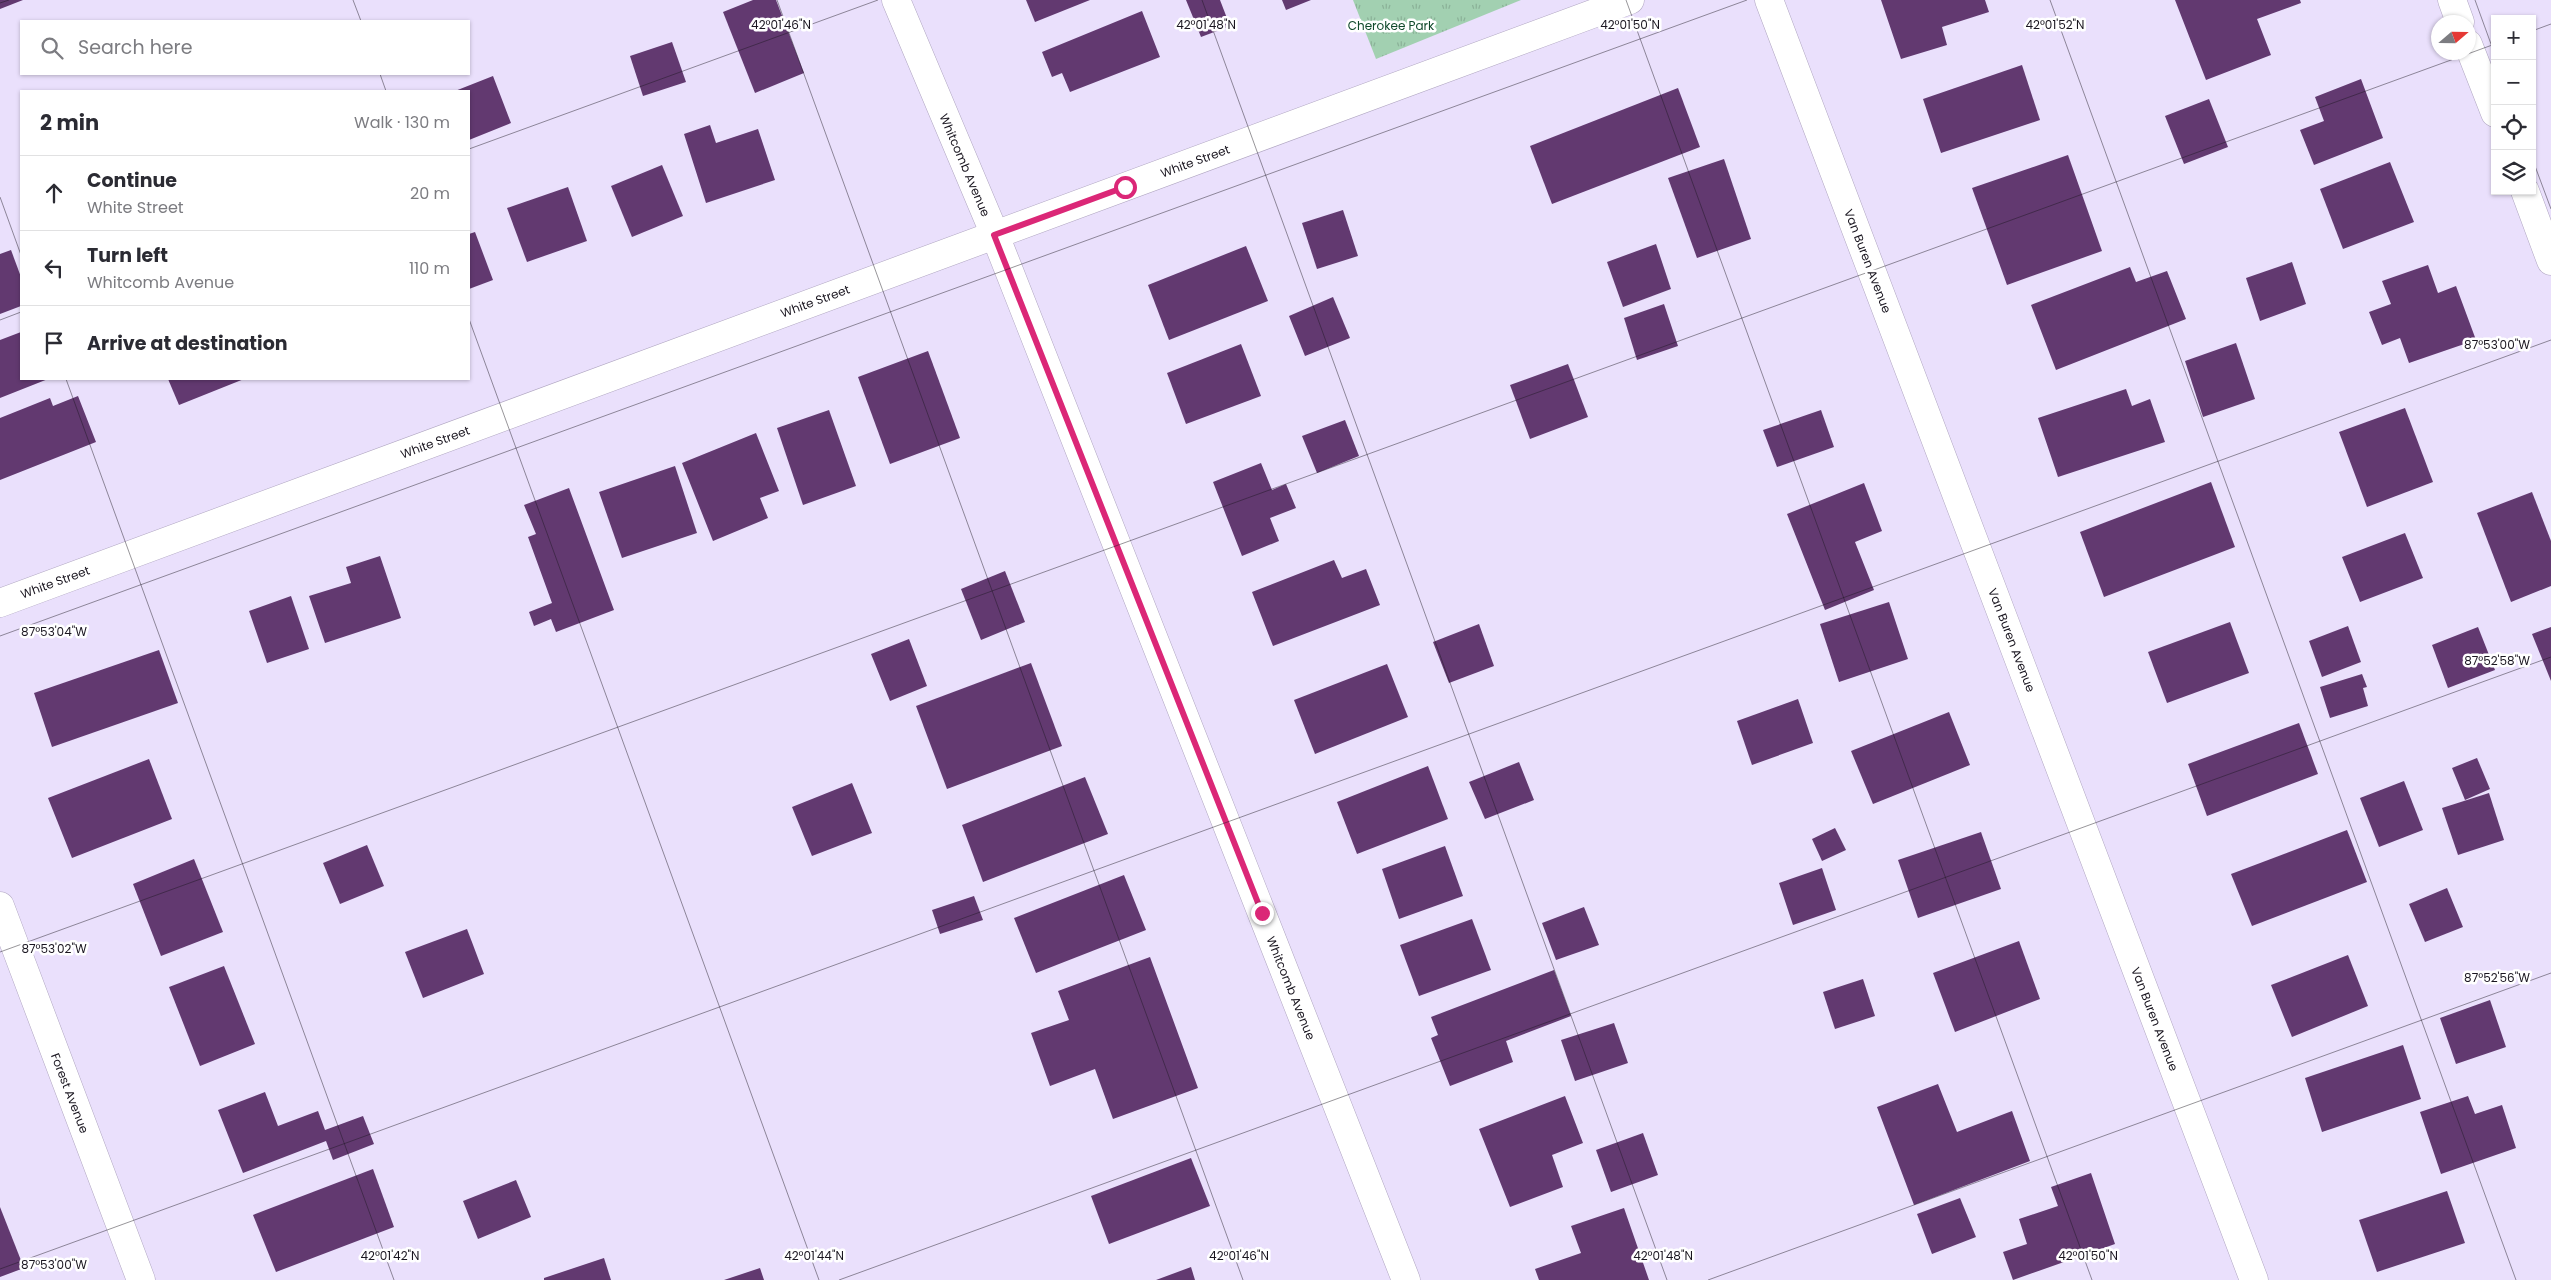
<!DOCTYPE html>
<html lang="en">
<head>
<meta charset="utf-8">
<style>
  body { margin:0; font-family:Poppins,sans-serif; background:#f2f2f3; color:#2b2b33 }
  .controls { position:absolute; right:15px; top:15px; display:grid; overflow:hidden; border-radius:0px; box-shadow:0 1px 4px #0004 }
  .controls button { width:45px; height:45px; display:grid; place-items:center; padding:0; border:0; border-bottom:1px solid #e1e1e2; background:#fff; color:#2b2b33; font:25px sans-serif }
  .compass { position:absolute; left:2431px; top:15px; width:45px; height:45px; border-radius:50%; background:#fff; box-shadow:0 1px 4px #0004; rotate:70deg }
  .stop { position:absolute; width:15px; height:15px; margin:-11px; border:4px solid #db2777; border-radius:50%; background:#fff }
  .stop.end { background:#db2777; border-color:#fff; box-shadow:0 1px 5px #0008 }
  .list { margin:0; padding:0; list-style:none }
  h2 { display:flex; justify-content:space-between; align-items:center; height:65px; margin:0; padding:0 20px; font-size:21px }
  h2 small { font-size:16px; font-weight:400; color:#7c7c81 }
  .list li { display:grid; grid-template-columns:32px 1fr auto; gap:15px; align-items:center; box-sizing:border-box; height:75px; padding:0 20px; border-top:1px solid #e1e1e2 }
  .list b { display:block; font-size:19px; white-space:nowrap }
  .list p { margin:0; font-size:16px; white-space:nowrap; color:#7c7c81 }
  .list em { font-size:16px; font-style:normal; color:#7c7c81 }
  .icon { flex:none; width:28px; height:28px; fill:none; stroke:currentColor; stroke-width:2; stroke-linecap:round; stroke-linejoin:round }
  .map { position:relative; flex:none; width:2551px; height:1280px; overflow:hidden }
  .search { position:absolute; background:#fff; box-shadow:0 1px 4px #0004; left:20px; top:20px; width:450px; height:55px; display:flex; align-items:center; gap:12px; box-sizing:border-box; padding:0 18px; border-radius:0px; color:#7c7c81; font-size:19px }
  .panel { position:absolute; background:#fff; box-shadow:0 1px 4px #0004; left:20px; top:90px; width:450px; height:290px; border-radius:0px }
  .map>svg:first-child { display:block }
  .park { fill:url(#park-tufts) }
  .building { fill:#623970 }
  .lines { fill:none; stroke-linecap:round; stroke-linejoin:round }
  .minor-casing { stroke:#b0a6c1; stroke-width:29 }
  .minor { stroke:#fff; stroke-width:28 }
  .route { stroke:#db2777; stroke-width:6 }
  .ticks { fill:none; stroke:#1a1620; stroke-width:1; stroke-opacity:0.45 }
  .labels { text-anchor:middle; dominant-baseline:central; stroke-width:5; stroke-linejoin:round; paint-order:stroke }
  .park-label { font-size:12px; fill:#10492b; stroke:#fff }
  .street-label { font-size:12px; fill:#1a1620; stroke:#fff }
  .ticks-label { font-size:12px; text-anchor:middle; fill:#1a1620; stroke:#fff; stroke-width:5; stroke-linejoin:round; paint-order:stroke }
</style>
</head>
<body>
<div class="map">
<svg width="2551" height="1280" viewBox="0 0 2551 1280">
  <defs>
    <pattern id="park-tufts" width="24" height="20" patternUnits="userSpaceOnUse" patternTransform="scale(1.25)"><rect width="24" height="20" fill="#a2d0b1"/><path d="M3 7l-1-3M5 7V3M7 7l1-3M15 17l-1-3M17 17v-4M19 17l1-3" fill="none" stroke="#8bb298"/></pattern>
  </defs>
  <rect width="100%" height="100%" fill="#eae0fc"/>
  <path class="park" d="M1353,0H1521L1376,59Z"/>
  <g class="building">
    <path d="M0,0H23L0,9Z"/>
    <path d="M753,0H776L804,73L755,93L723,12Z"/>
    <path d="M1026,0H1090L1035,22Z"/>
    <path d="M1186,0H1220L1230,26L1201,37Z"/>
    <path d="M1282,0H1311L1286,10Z"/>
    <path d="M1881,0H1985L1989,12L1942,27L1947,45L1901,59Z"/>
    <path d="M2175,0H2300L2301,3L2257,19L2271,55L2206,80Z"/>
    <path d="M1142,11L1160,57L1070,92L1062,73L1052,77L1042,52Z"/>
    <path d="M672,42L686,82L643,96L630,56Z"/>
    <path d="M2022,65L2040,120L1941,153L1923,99Z"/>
    <path d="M493,76L511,123L469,140V91H455Z"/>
    <path d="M2361,79L2383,138L2314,165L2300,130L2324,121L2315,97Z"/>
    <path d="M1678,88L1700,147L1552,204L1530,146Z"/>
    <path d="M2209,99L2228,147L2184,164L2165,116Z"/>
    <path d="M710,125L716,143L758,129L775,180L706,203L684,134Z"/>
    <path d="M2068,155L2102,251L2007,285L1972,188Z"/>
    <path d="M1724,159L1751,239L1697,258L1668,178Z"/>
    <path d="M2390,162L2414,222L2343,249L2320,189Z"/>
    <path d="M662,165L683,216L632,237L611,186Z"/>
    <path d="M568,187L587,241L527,262L507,208Z"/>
    <path d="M1343,210L1358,256L1317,269L1302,223Z"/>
    <path d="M475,232L493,280L469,289V234Z"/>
    <path d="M1656,244L1671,289L1623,307L1607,262Z"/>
    <path d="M1246,246L1268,301L1169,340L1148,285Z"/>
    <path d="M11,250L21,277V306L0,314V254Z"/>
    <path d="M2292,262L2306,304L2260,321L2246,278Z"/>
    <path d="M2428,265L2438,293L2456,286L2476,340L2409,363L2400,338L2382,345L2369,312L2391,304L2382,281Z"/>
    <path d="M2130,267L2136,282L2167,271L2186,319L2056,370L2031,305Z"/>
    <path d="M1333,297L1350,338L1305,356L1289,316Z"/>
    <path d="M1664,304L1678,346L1637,360L1624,318Z"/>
    <path d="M21,332V379H48L0,398V340Z"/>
    <path d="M2236,343L2255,399L2203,417L2185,361Z"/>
    <path d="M1241,344L1261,396L1186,424L1167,373Z"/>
    <path d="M928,351L960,438L890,464L858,377Z"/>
    <path d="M1568,364L1588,417L1530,439L1510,385Z"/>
    <path d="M168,379H244L179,405Z"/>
    <path d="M2126,389L2132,406L2150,399L2165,442L2058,477L2038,418Z"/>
    <path d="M78,396L96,442L0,480V418L50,398L53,406Z"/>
    <path d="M2405,408L2433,482L2367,507L2339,432Z"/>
    <path d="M829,410L856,486L803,505L777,428Z"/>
    <path d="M1821,410L1834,447L1777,467L1763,430Z"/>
    <path d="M1345,420L1359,456L1317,473L1302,436Z"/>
    <path d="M756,433L779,491L760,498L768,518L713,541L682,463Z"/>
    <path d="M1261,463L1272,490L1286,484L1296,508L1270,518L1279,541L1242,556L1213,482Z"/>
    <path d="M675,466L697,533L622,558L599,492Z"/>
    <path d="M2211,482L2235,547L2104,597L2080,532Z"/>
    <path d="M1864,483L1882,531L1855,542L1874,590L1825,610L1787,514Z"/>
    <path d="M569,488L614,610L556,632L551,619L534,626L529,612L552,603L528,537L536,534L524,505Z"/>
    <path d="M2532,492L2551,541V586L2511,602L2477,513Z"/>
    <path d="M2405,533L2423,578L2360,602L2342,557Z"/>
    <path d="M380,556L401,618L325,643L309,596L351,583L346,567Z"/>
    <path d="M1334,560L1342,578L1366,569L1380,605L1273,646L1252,592Z"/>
    <path d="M1005,571L1025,622L981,640L961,589Z"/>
    <path d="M291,596L309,649L267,663L249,611Z"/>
    <path d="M1889,602L1908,659L1839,682L1820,624Z"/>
    <path d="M2230,622L2249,673L2167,703L2148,652Z"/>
    <path d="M1479,624L1494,666L1449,683L1433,642Z"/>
    <path d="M2348,626L2361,662L2322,677L2309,641Z"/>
    <path d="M2478,627L2495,670L2448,688L2432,645Z"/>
    <path d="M2551,627V681L2532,634Z"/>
    <path d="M909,639L927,686L890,701L871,654Z"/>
    <path d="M159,650L178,703L52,747L34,693Z"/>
    <path d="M1031,663L1062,746L947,789L916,706Z"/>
    <path d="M1387,664L1408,717L1315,754L1294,700Z"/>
    <path d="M2362,674L2367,687L2363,688L2368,706L2330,718L2320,687Z"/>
    <path d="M1798,699L1813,743L1752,765L1737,721Z"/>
    <path d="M1949,712L1970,765L1873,804L1851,751Z"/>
    <path d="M2299,723L2318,774L2207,816L2188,764Z"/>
    <path d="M2477,758L2490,789L2465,800L2452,768Z"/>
    <path d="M149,759L172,819L72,858L48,798Z"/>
    <path d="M1519,762L1534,800L1485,819L1469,782Z"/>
    <path d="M1428,766L1448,819L1357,854L1337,802Z"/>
    <path d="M1085,777L1108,834L983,882L962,825Z"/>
    <path d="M2404,781L2423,830L2379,847L2360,798Z"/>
    <path d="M852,783L872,833L812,856L792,807Z"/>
    <path d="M2489,793L2504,840L2458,855L2442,808Z"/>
    <path d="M1835,828L1846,850L1822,861L1812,839Z"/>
    <path d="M2347,830L2367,882L2252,926L2231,874Z"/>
    <path d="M1981,832L2001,889L1918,918L1898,860Z"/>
    <path d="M367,845L384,886L340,904L323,863Z"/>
    <path d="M1445,846L1463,896L1399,919L1382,869Z"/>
    <path d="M194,859L223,932L161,956L133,884Z"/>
    <path d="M1822,868L1836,910L1793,925L1779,883Z"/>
    <path d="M1124,875L1146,930L1036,973L1014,918Z"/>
    <path d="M2447,888L2463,927L2425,942L2409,904Z"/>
    <path d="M974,896L983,920L940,934L932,910Z"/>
    <path d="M1584,907L1599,945L1556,960L1542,923Z"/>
    <path d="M1472,919L1491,970L1419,996L1400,945Z"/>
    <path d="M467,929L484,974L423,998L405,952Z"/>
    <path d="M2019,941L2040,999L1955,1032L1933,973Z"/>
    <path d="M2348,955L2368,1006L2292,1037L2271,985Z"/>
    <path d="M1150,957L1198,1088L1113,1119L1095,1069L1050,1086L1031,1033L1069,1020L1058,991Z"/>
    <path d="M224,966L255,1044L200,1066L169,987Z"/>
    <path d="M1554,970L1571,1016L1506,1041L1513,1062L1450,1086L1431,1038L1438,1035L1431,1017Z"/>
    <path d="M1863,979L1875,1016L1835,1029L1823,992Z"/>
    <path d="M2490,1000L2506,1047L2456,1064L2440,1018Z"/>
    <path d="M1614,1023L1628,1063L1575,1081L1561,1040Z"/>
    <path d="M2403,1045L2421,1099L2322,1132L2305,1078Z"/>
    <path d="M1938,1084L1957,1132L2012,1111L2030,1161L1914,1205L1877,1107Z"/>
    <path d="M265,1092L278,1126L318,1111L325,1130L363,1116L374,1144L333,1160L326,1141L243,1173L218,1110Z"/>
    <path d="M1565,1096L1583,1143L1552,1155L1563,1187L1510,1207L1479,1129Z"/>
    <path d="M2468,1096L2475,1114L2502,1105L2516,1148L2441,1174L2420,1112Z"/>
    <path d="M1643,1133L1658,1175L1611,1192L1596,1150Z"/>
    <path d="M1191,1158L1210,1206L1109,1244L1091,1196Z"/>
    <path d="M373,1169L394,1227L276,1272L253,1215Z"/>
    <path d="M2091,1173L2115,1244L2013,1280L2003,1252L2027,1244L2019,1219L2058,1206L2051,1187Z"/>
    <path d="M516,1180L531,1217L478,1239L463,1201Z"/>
    <path d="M2447,1191L2465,1243L2377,1272L2359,1220Z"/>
    <path d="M1960,1198L1976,1237L1932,1254L1917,1214Z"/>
    <path d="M0,1207L24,1268L0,1277Z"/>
    <path d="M1624,1208L1649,1280H1539L1535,1269L1581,1253L1571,1226Z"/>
    <path d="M604,1258L611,1280H544V1278Z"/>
    <path d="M1191,1267L1195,1280H1156Z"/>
    <path d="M760,1268L764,1280H724Z"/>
  </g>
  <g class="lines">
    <g class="minor-casing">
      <g id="minor">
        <path d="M896,0L995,235L1406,1280"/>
        <path d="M1769,0L2254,1280"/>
        <path d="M2452,0L2460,22"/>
        <path d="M2468,44L2495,113"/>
        <path d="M2525,191L2551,261"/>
        <path d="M0,603L1630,0"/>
        <path d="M0,906L141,1280"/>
      </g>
    </g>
    <use href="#minor" class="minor"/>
  </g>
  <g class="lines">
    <path class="route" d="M1125,187L994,235L1262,913"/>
  </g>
  <path class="ticks" d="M353,0L361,21M777,0L1243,1280M1202,0L1667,1280M1626,0L2092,1280M2050,0L2516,1280M2475,0L2495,55M0,3L9,0M2532,31L2551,24M380,74L386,91M469,149L878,0M2532,158L2551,209M0,197L21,255M469,319L819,1280M0,320L21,312M66,379L394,1280M0,636L1747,0M0,952L2495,44M0,1269L2551,340M839,1280L2551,657M1708,1280L2551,973"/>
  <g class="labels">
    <g class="park-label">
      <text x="1391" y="25">Cherokee Park</text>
    </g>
    <g class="street-label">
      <text transform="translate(1195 161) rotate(-20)">White Street</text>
      <text transform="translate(965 165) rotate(67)">Whitcomb Avenue</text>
      <text transform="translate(1868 261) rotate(69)">Van Buren Avenue</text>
      <text transform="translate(815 301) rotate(-20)">White Street</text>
      <text transform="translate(435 442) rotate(-20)">White Street</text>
      <text transform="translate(55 582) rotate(-20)">White Street</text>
      <text transform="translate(2012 640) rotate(69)">Van Buren Avenue</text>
      <text transform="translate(1291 988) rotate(68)">Whitcomb Avenue</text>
      <text transform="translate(2155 1019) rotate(69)">Van Buren Avenue</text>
      <text transform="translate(70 1093) rotate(69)">Forest Avenue</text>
    </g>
  </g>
  <g class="ticks-label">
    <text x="781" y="29">42°01'46"N</text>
    <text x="1630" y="29">42°01'50"N</text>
    <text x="1206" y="29">42°01'48"N</text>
    <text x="2055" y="29">42°01'52"N</text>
    <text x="2497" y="349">87°53'00"W</text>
    <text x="54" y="636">87°53'04"W</text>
    <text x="2497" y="665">87°52'58"W</text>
    <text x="54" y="953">87°53'02"W</text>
    <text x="2497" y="982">87°52'56"W</text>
    <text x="390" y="1260">42°01'42"N</text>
    <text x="814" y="1260">42°01'44"N</text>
    <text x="1239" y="1260">42°01'46"N</text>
    <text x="1663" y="1260">42°01'48"N</text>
    <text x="2088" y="1260">42°01'50"N</text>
    <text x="54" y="1269">87°53'00"W</text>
  </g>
</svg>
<div class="controls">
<button>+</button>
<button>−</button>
<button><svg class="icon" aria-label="locate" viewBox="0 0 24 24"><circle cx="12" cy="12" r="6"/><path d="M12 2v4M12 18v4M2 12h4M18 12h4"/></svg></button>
<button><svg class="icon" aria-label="layers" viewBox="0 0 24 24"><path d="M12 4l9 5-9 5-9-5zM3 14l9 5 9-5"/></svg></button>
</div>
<svg class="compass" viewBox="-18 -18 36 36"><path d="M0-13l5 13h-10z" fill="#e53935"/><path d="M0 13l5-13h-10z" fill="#7c7c81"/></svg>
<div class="stop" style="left:1125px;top:187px"></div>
<div class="stop end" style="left:1262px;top:913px"></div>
<div class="search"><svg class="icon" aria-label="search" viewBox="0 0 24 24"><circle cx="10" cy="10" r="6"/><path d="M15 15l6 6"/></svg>Search here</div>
<section class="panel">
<h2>2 min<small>Walk · 130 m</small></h2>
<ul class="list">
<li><svg class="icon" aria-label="ahead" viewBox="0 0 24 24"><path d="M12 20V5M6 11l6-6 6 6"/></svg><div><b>Continue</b><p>White Street</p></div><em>20 m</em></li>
<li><svg class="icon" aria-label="left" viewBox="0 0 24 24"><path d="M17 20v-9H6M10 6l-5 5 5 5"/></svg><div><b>Turn left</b><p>Whitcomb Avenue</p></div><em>110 m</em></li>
<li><svg class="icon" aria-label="arrive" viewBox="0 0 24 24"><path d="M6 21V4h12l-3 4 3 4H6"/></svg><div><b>Arrive at destination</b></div></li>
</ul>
</section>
</div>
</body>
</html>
